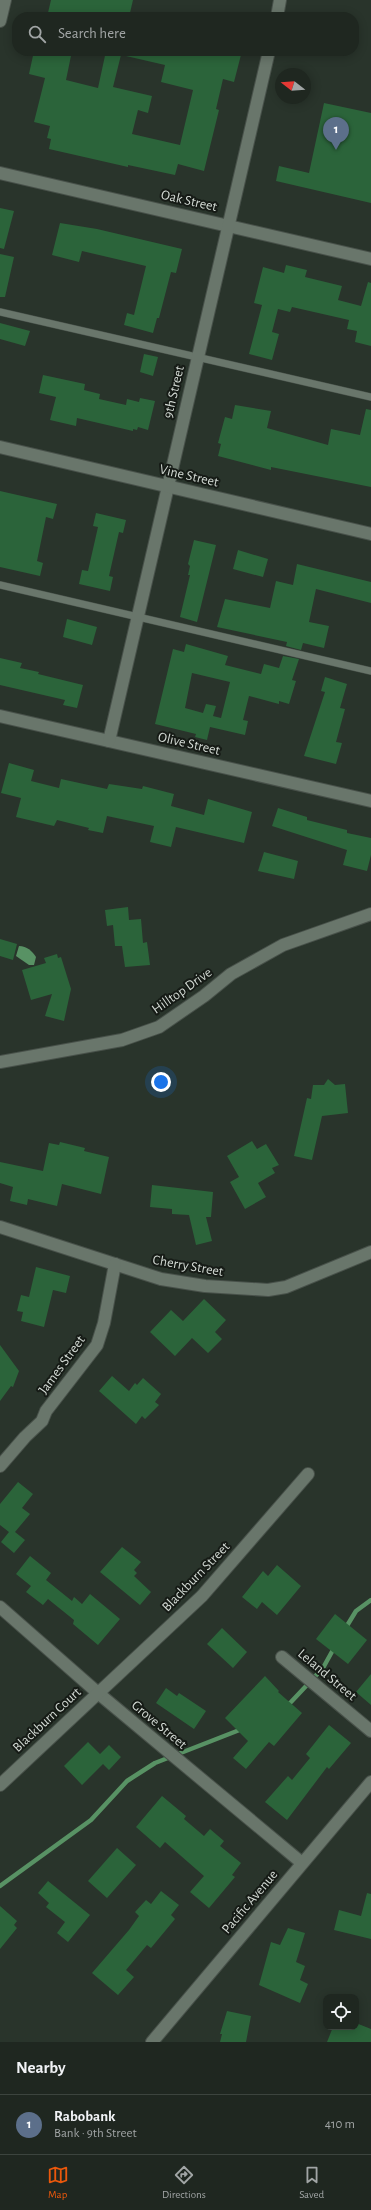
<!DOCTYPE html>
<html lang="en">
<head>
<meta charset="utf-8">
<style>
  body { margin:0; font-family:"Alegreya Sans",sans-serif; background:#2c332d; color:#f1f3f6 }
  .controls { position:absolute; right:12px; bottom:12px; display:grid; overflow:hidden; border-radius:8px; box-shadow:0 2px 10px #0003 }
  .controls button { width:36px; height:36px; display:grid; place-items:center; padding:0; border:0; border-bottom:1px solid #3c443e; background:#1f2720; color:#f1f3f6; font:20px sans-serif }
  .compass { position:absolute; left:275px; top:68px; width:36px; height:36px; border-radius:50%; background:#1f2720; box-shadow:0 2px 10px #0003; rotate:287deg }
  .you { position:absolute; left:161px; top:1082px; width:14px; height:14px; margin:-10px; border:3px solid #fff; border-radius:50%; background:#1a73e8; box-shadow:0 0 0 6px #1a73e833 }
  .badge { display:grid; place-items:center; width:26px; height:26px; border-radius:50%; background:#ea580c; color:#fff; font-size:13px; font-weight:700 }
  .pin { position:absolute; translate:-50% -33px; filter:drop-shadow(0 1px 2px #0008) }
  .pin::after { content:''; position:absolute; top:21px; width:14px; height:12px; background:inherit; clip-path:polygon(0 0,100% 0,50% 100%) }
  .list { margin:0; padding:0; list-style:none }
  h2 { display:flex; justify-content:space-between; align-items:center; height:52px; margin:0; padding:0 16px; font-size:17px }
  h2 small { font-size:13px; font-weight:400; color:#a1a5a5 }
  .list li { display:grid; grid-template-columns:26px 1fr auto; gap:12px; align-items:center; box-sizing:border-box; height:60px; padding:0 16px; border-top:1px solid #3c443e }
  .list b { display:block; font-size:15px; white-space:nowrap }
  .list p { margin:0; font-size:13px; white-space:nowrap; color:#a1a5a5 }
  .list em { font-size:13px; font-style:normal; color:#a1a5a5 }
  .icon { flex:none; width:22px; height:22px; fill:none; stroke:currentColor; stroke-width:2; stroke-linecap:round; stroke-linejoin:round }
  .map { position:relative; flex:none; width:371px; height:2042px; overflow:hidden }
  .search { position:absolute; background:#1f2720; box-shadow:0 2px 10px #0003; left:12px; right:12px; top:12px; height:44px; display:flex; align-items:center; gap:10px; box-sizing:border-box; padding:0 14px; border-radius:16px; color:#a1a5a5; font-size:15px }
  .sheet { height:112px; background:#1f2720 }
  nav { display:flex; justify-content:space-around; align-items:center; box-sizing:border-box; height:56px; border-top:1px solid #3c443e; background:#1f2720; font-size:11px; color:#a1a5a5 }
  nav a { display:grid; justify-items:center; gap:2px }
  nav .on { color:#ea580c }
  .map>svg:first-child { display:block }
  .water { fill:#589264 }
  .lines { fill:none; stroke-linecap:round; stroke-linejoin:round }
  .stream { stroke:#589264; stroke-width:4.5 }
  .building { fill:#2b643a; fill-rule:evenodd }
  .service-casing { stroke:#48514a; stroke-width:8 }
  .minor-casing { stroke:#48514a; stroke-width:14 }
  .tertiary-casing { stroke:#48514a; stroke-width:14 }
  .service { stroke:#69766b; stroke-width:7 }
  .minor { stroke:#69766b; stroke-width:12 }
  .tertiary { stroke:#69766b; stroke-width:12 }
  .labels { text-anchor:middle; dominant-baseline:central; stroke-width:4; stroke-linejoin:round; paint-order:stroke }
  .street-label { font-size:14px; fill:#d3dad4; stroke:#161b16 }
</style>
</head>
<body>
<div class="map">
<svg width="371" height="2042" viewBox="0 0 371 2042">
  <rect width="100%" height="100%" fill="#29342b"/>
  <path class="water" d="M19,946C27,946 32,951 36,957L34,965H29L16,956Z"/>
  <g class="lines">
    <g class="stream">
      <path d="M345,1629L356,1611L371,1600"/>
      <path d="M285,1706L291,1702L323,1668L334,1648"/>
      <path d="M0,1886L91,1820L127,1781L155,1763L242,1729"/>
    </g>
  </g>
  <g class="building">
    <path d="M51,0H133L129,17H47Z"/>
    <path d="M34,51H72L66,80L98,88L106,51H122L113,87L152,96L148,113L138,110L132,134L180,145L193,90L161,82L165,65L126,56V51H198L219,56L221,51H242L234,82L223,79L216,109L219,110L204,171L178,164L175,175L128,165V167L49,149L51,139L47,138L50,126L34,122L45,78L29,74Z"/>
    <path d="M324,103L371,113V203L276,181L279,166L309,173Z"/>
    <path d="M0,208L14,211L4,249L0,248Z"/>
    <path d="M60,223L97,229L182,249L176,273L171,272L159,318H157L153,333L124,325L127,313L134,315L146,266L82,251L79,262L52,255Z"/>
    <path d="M0,254L14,257L5,297H0Z"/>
    <path d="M286,265L307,270L305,277L342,286L338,300L361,306L368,282L371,283V346L355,342L357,331L347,329L349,320L292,307L290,312L278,309L272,332L279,334L272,360L249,354L262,305L254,303L263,267L284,273Z"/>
    <path d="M0,323L30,331L25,346L0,339Z"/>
    <path d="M144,354L158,357L153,376L140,372Z"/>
    <path d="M43,375L85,384L84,390L100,394L99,399L126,405L127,399L139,402L140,398L155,401L148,430L138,427L137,430L133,429V431L77,418L76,426L50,420L56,397L39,393Z"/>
    <path d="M235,405L271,411L267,428L328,445L331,429L360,435L366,409L371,410V487L271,467V470L218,456L221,444L218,443L225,417L232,419Z"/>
    <path d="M0,491L57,504L53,519L46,517L37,561L43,563L40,576L0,567Z"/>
    <path d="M96,513L126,520L123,533L119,532L109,576L113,577L110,591L79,584L82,570L88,571L98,527L93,526Z"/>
    <path d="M194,540L216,545L197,622L180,617L190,575H188L190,566L188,564Z"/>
    <path d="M238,550L268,559L263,577L233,569Z"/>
    <path d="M297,564L371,582V603L316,589L309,622L329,626L324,648L303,643L301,650L286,646L287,642L217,627L225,599L270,608L276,581L293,585Z"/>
    <path d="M67,619L97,627L92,645L63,637Z"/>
    <path d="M186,644L228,656L225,665L261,674L264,664L279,668L283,656L299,659L292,680L296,681L289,704L279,701V704L249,696L243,720L248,721L245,735L210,727L207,740L195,737L196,734L155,724L173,649L184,652ZM192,673L230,682L221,718L213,716L216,706L206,704L203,713L185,708Z"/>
    <path d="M0,658L22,663L20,668L39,672L38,674L83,685L77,708L63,705L65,700L0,685Z"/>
    <path d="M325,677L347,684L340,708L345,709L336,742L342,743L336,764L304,756L325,692L321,691Z"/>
    <path d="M9,763L34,770L31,781L59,788L61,779L107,789L109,784L142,789L143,786L174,794L171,806L204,815L208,799L252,812L244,843L176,827L171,847L150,842L154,826L107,816L103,833L88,830L89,828L57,820L54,826L16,817L21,798L1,793Z"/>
    <path d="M278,808L307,817V820L347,830V833L371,838V855L367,871L343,865L347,850L272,826Z"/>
    <path d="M264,852L298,861L294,879L258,871Z"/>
    <path d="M128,907L129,920L141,919L143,943L147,942L150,965L125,967L122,946H115L113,925L107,926L105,910Z"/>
    <path d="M0,939L17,944L13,960L0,956Z"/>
    <path d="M57,954L58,958L61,957L71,989L64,1021L45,1016L52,994L31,1000L22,970L46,963L44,958Z"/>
    <path d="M328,1079L335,1085L345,1084L348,1113L322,1116L312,1160L294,1156L307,1098L311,1099L313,1085H324Z"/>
    <path d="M252,1141L257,1149L266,1144L279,1165L272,1168L275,1173L258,1183L266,1197L245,1209L230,1182L239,1177L227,1156Z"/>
    <path d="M60,1142L85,1148L84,1151L109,1157L101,1194L62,1184L57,1206L28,1199L27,1205L10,1201L13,1187L0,1183V1162L43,1171L49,1143L59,1145Z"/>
    <path d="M152,1185L213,1192L211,1217H206L212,1241L196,1245L189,1215L172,1214V1209L150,1207Z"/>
    <path d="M36,1267L70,1276L66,1293L53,1290L44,1327L21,1321L23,1312L17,1311L21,1295L29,1297Z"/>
    <path d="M204,1299L226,1320L215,1332L222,1339L208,1353L192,1338L175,1356L150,1332L171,1310L183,1321Z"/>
    <path d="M0,1345L19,1371L13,1387L11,1386L0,1401Z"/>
    <path d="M112,1376L129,1391L135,1383L137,1385L143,1378L161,1394L155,1402L159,1405L145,1419L142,1416L136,1424L99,1391Z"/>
    <path d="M18,1482L33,1494L22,1508L30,1514L15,1532L25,1540L14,1553L1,1542L9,1532L0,1525V1504Z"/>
    <path d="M122,1547L141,1562L134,1570L137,1573L134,1576L151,1592L140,1605L100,1572Z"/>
    <path d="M30,1556L51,1573L46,1580L72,1601L74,1597L82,1604L90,1594L120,1619L98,1645L73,1624L74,1620L48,1599L43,1605L26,1592L31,1586L16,1574Z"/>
    <path d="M277,1565L301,1586L277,1615L262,1602L257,1609L242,1597L263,1571L268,1576Z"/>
    <path d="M335,1614L367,1640L348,1664L316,1639Z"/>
    <path d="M222,1628L247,1652L233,1668L207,1644Z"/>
    <path d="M371,1674V1705L356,1692Z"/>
    <path d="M265,1676L279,1691L278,1692L302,1713L274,1746L269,1742L246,1769L233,1758L248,1741L225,1718Z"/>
    <path d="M166,1688L177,1696L179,1693L206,1711L194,1729L156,1703Z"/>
    <path d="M329,1725L351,1743L329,1769L327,1767L287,1820L265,1802L288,1776L292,1780L310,1758L306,1754Z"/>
    <path d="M88,1742L100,1754L109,1745L121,1757L109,1770L103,1764L82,1785L64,1766Z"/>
    <path d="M162,1796L186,1816L184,1819L204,1836L210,1829L224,1841L220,1846L241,1863L232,1875L235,1877L209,1908L190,1892L204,1876L165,1842L160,1848L136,1827Z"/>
    <path d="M117,1848L136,1865L107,1898L88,1881Z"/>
    <path d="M48,1881L90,1915L68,1942L57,1933L65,1922L46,1907L49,1903L38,1893Z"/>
    <path d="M161,1891L179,1905L171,1915L175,1919L151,1948L147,1945L126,1970L134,1977L118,1995L92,1973L129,1930L139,1916L135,1912L146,1900L151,1904Z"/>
    <path d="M367,1893L371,1894V1939L334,1930L339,1910L361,1916Z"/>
    <path d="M0,1906L17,1921L14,1925L17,1928L0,1949Z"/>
    <path d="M288,1928L305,1933L296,1962L305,1966L300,1980L308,1984L300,2003L259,1985L271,1942L280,1945Z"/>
    <path d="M227,2011L251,2016L246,2042H220L222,2034H220Z"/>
    <path d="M356,2023L371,2029V2042H327L333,2027H356Z"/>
  </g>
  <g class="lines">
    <g class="service-casing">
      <g id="service">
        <path d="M0,312L371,397"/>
        <path d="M0,585L371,671"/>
      </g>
    </g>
    <g class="minor-casing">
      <g id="minor">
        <path d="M277,17L280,0"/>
        <path d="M0,173L371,259"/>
        <path d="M0,716L371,801"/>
        <path d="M109,741L269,51"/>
        <path d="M0,1062L122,1040L159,1027L204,996L231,974L283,945L371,914"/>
        <path d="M0,1227L161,1279L205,1286L268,1290L286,1287L371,1252"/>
        <path d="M0,1466L25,1437L42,1421L46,1411L97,1345L104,1323L115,1264"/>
        <path d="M0,1607L98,1693L302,1863"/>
        <path d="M282,1657L371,1731"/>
        <path d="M0,1785L202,1596L308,1474"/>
        <path d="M152,2042L371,1782"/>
      </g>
    </g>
    <g class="tertiary-casing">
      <g id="tertiary">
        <path d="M0,21L5,0"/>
        <path d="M0,447L371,534"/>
      </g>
    </g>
    <use href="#service" class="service"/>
    <use href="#minor" class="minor"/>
    <use href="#tertiary" class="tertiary"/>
  </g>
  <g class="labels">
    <g class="street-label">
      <text transform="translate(189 201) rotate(13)">Oak Street</text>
      <text transform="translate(174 392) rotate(-77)">9th Street</text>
      <text transform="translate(189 476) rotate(13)">Vine Street</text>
      <text transform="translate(189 744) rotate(13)">Olive Street</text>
      <text transform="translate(182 991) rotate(-35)">Hilltop Drive</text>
      <text transform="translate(188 1266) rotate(10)">Cherry Street</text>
      <text transform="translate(62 1365) rotate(-54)">James Street</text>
      <text transform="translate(196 1577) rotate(-46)">Blackburn Street</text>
      <text transform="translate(327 1675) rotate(40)">Leland Street</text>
      <text transform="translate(47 1720) rotate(-43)">Blackburn Court</text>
      <text transform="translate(159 1725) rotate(40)">Grove Street</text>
      <text transform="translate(250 1902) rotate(-50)">Pacific Avenue</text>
    </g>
  </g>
</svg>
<div class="controls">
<button><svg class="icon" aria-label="locate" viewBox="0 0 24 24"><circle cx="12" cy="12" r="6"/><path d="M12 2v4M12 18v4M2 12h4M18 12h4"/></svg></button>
</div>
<svg class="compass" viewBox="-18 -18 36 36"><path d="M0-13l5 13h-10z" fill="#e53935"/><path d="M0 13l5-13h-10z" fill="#a1a5a5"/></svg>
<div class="you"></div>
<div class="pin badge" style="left:336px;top:150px;background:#5c6f8a">1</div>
<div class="search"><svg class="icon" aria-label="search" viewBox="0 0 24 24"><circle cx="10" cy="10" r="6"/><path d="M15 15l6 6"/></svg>Search here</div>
</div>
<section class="sheet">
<h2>Nearby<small></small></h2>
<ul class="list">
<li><span class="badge" style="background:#5c6f8a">1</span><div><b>Rabobank</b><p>Bank · 9th Street</p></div><em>410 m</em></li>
</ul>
</section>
<nav>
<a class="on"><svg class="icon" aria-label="map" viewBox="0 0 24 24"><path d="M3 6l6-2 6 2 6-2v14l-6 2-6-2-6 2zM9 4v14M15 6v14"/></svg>Map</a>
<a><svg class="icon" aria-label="directions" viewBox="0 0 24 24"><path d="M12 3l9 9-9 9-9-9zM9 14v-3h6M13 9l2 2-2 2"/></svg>Directions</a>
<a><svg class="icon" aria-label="saved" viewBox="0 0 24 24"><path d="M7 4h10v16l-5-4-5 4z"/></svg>Saved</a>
</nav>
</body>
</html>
